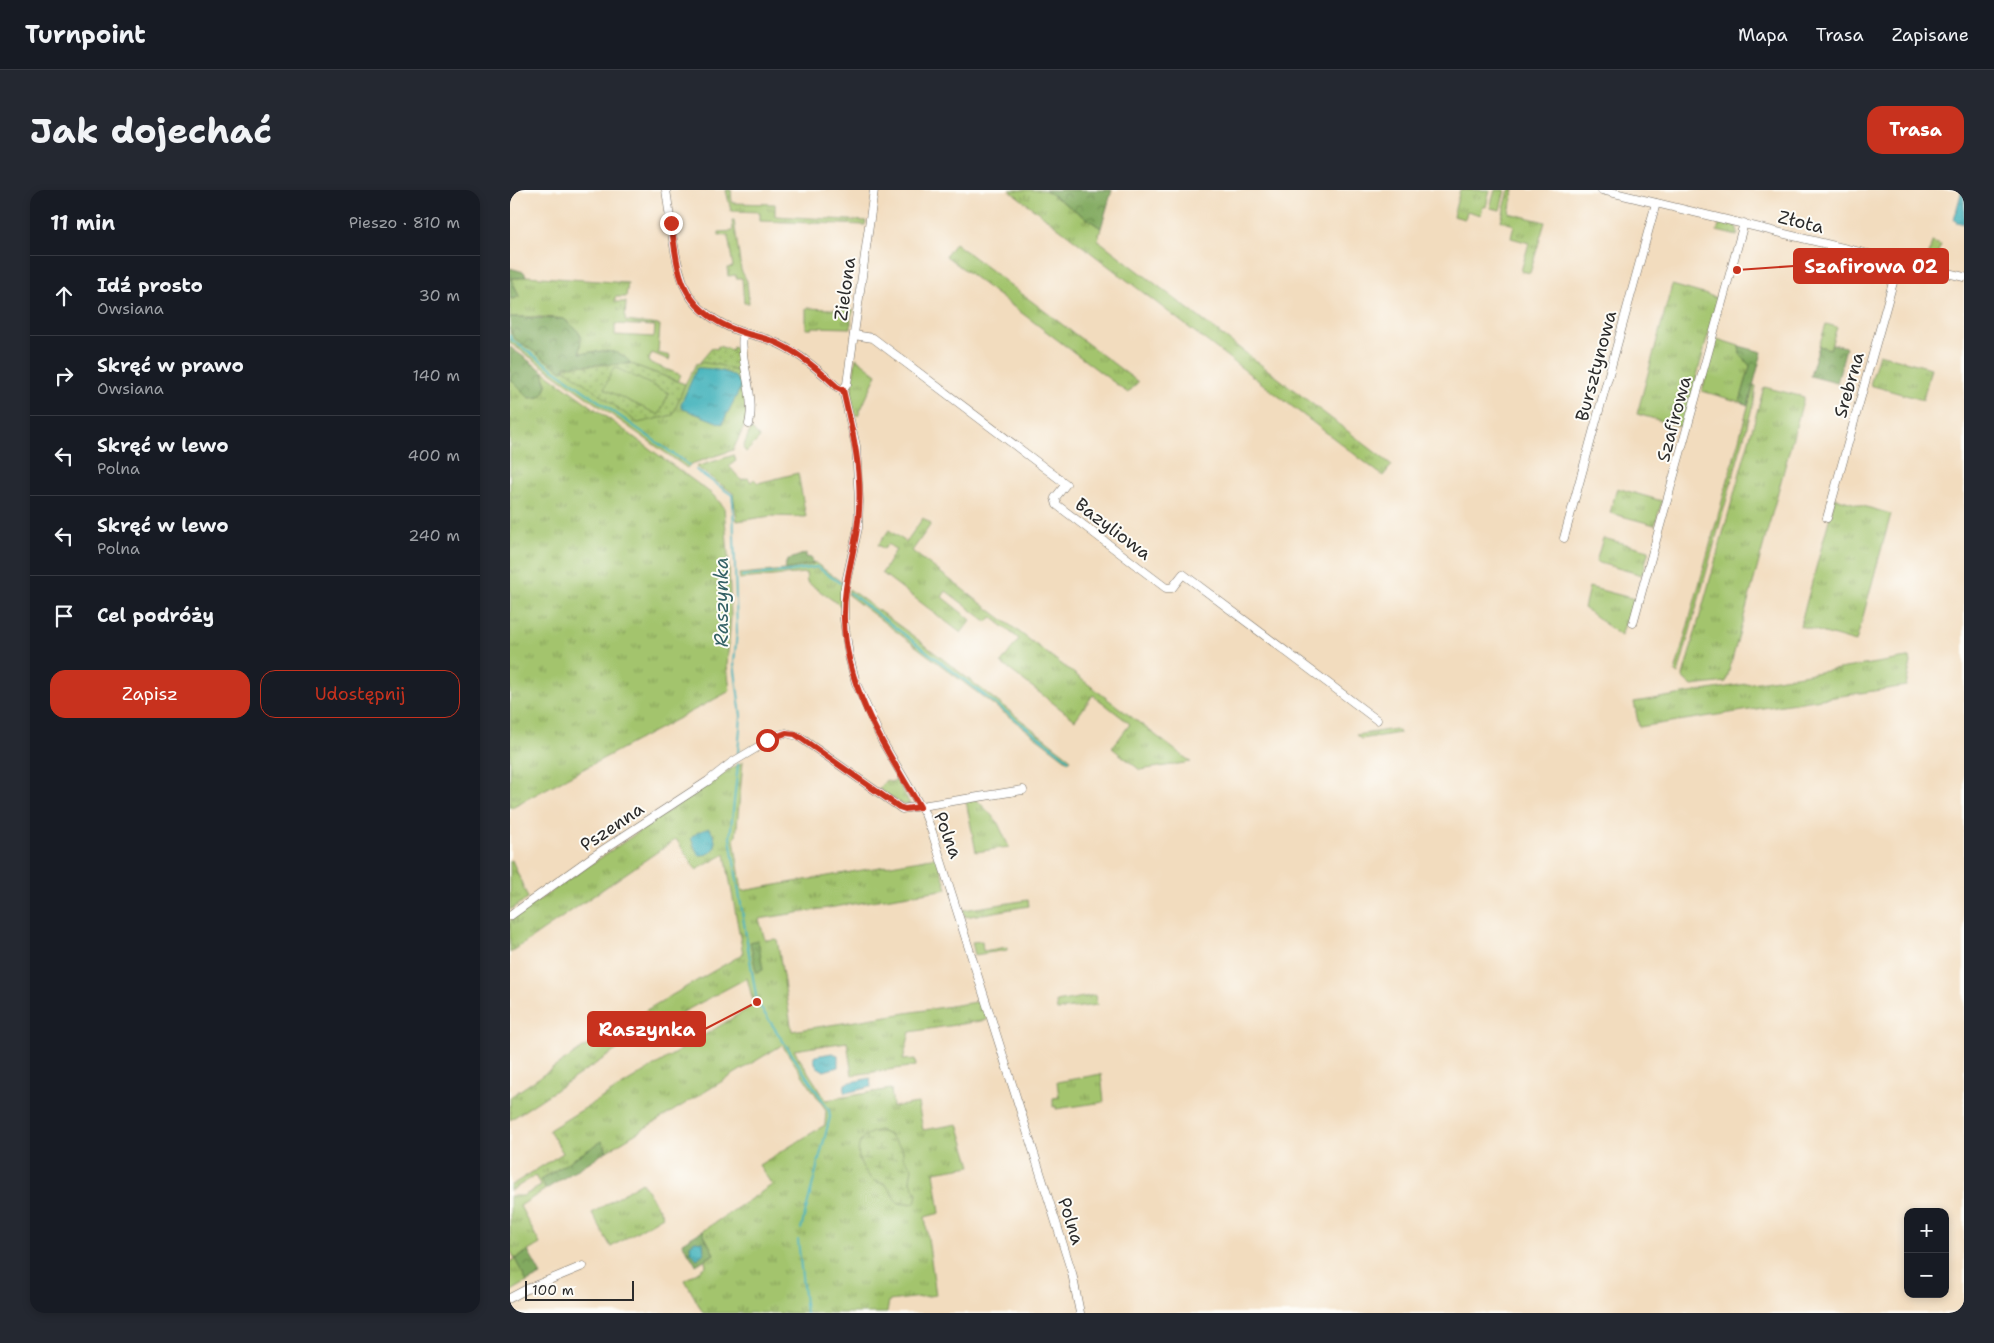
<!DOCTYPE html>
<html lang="pl">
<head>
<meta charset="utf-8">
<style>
  body { margin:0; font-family:"Shantell Sans",sans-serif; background:#242831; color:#f1f3f6 }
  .controls { position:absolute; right:15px; bottom:15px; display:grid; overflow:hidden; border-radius:10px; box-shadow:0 2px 8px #0003 }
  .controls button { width:45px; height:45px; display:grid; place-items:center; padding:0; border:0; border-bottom:1px solid #363941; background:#171b24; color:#f1f3f6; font:25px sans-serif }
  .scale { position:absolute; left:15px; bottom:12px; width:109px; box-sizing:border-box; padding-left:5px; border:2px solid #2b2b2b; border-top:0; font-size:14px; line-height:18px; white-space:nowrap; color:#2b2b2b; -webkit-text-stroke:4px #fdfcf7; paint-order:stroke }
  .stop { position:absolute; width:15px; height:15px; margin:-11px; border:4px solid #c8321e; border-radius:50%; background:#fff }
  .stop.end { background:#c8321e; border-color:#fff; box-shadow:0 1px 5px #0008 }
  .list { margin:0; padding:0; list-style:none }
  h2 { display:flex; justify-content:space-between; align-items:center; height:65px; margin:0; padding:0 20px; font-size:21px }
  h2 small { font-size:16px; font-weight:400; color:#9ea1a6 }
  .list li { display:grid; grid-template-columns:32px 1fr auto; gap:15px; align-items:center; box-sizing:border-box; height:80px; padding:0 20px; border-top:1px solid #363941 }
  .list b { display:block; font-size:19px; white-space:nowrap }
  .list p { margin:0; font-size:16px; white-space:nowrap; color:#9ea1a6 }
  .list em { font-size:16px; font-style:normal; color:#9ea1a6 }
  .actions { display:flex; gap:10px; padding:15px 20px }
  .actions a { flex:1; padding:11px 0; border:1px solid #c8321e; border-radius:15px; text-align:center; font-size:18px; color:#c8321e }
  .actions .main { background:#c8321e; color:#fff }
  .icon { flex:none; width:28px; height:28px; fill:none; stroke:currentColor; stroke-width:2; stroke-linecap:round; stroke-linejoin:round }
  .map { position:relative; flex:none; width:1454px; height:1123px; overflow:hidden; border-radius:15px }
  header { display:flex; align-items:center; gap:30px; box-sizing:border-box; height:70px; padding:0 25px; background:#171b24; border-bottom:1px solid #363941 }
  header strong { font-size:24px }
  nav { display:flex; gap:28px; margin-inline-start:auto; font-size:18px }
  .intro { display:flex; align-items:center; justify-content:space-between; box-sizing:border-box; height:120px; padding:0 30px }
  h1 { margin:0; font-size:35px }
  .button { padding:12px 22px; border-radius:15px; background:#c8321e; color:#fff; font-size:18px; font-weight:700 }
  main { display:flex; gap:30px; padding:0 30px }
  aside { flex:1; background:#171b24; border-radius:15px; box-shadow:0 2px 8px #0003 }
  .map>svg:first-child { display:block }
  .grass { fill:url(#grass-tufts); stroke:#67784c; fill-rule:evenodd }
  .forest { fill:url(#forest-crowns); stroke:#566a46 }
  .wetland { fill:url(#wetland-marsh); stroke:#67784c }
  .park { fill:url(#park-dots); stroke:#67784c }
  .pitch { fill:#a3c46d; stroke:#67784c }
  .water { fill:url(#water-ripples); stroke:#366e73 }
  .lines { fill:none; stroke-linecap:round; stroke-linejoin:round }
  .stream { stroke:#42b2bb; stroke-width:2 }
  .street-casing { stroke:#71695e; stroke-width:9 }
  .street { stroke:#fff; stroke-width:8 }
  .route { stroke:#c8321e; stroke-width:6 }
  .labels { text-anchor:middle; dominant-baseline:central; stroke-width:4; stroke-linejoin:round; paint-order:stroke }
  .street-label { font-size:18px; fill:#2b2b2b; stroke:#fdfcf7 }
  .water-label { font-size:19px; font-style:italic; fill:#346165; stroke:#fdfcf7 }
  .leader { fill:none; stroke:#c8321e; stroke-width:2 }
  .callout-dot { fill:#c8321e; stroke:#fdfcf7; stroke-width:2 }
  .callout { fill:#c8321e; stroke:#c8321e; stroke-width:2 }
  .callout-label { font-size:19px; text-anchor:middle; font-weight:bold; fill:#fff }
</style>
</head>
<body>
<header>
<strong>Turnpoint</strong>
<nav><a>Mapa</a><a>Trasa</a><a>Zapisane</a></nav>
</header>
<div class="intro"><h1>Jak dojechać</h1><a class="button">Trasa</a></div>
<main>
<aside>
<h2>11 min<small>Pieszo · 810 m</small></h2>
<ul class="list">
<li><svg class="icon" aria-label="ahead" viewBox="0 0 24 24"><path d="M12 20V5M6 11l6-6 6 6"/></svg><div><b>Idź prosto</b><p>Owsiana</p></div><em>30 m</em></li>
<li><svg class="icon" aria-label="right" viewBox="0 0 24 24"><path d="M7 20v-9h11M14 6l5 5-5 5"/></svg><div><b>Skręć w prawo</b><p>Owsiana</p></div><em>140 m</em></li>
<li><svg class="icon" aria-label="left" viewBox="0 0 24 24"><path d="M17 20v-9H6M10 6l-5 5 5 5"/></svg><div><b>Skręć w lewo</b><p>Polna</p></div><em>400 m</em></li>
<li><svg class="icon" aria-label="left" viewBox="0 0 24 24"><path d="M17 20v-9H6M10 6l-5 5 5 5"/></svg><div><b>Skręć w lewo</b><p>Polna</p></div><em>240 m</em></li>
<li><svg class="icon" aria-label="arrive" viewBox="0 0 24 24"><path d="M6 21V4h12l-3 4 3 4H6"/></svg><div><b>Cel podróży</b></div></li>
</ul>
<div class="actions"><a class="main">Zapisz</a><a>Udostępnij</a></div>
</aside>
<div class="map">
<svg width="1454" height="1123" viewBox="0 0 1454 1123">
  <defs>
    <pattern id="grass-tufts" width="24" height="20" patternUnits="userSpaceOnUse" patternTransform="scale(1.25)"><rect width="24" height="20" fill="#a3c46d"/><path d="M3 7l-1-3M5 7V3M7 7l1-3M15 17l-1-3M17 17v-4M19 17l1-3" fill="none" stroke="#859f5a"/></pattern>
    <pattern id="forest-crowns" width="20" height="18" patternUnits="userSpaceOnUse" patternTransform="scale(1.25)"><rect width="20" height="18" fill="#82aa60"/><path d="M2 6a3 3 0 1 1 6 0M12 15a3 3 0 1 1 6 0" fill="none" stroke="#6b8b4f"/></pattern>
    <pattern id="wetland-marsh" width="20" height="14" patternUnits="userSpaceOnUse" patternTransform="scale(1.25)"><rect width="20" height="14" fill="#a3c46d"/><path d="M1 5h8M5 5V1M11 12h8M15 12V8" fill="none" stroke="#859f5a"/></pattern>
    <pattern id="park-dots" width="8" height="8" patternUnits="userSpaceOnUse" patternTransform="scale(1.25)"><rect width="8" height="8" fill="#a3c46d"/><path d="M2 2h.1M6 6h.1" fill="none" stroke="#859f5a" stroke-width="1.8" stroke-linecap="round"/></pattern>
    <pattern id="water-ripples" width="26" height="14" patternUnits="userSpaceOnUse" patternTransform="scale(1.25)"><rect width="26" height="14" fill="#42b2bb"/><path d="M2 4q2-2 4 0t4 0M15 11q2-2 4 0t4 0" fill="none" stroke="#379198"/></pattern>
  </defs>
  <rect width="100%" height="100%" fill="#fdfcf7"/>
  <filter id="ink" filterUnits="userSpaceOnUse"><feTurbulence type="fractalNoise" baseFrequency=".02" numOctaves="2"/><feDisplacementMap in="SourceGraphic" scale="10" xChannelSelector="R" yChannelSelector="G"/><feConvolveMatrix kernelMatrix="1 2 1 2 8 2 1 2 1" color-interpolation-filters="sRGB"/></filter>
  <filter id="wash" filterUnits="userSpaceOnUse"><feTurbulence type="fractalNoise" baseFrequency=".0096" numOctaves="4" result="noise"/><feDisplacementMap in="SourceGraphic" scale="20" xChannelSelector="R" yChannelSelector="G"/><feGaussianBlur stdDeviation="1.12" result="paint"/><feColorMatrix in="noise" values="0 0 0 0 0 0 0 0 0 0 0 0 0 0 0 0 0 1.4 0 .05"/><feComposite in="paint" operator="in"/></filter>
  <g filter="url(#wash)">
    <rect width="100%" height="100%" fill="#f2dcbe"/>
    <g class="grass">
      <path d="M216,0H221L222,13L265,14V26L356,31L355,35L250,31V22L221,21Z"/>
      <path d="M499,0H535L591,38L588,50L882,275L873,286Z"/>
      <path d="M950,0H980L976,17L973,16L971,25L957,21L955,29L943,26Z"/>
      <path d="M985,0H995L990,20L980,18Z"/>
      <path d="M999,0H1004L999,23L1035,32L1020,83L1011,81L1019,53L1001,48L1004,35L991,31Z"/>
      <path d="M222,30H224L231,80L237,91L239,113H234L232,88H226V85L218,86L217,78L223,77L218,45L209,46V42L223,41Z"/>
      <path d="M1210,32L1226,36L1228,42L1227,46L1207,41Z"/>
      <path d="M1422,52L1431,55L1423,74L1417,72Z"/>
      <path d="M445,53L628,192L618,203L436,66Z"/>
      <path d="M16,86L118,93L116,107H105V112H116L115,131L150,135L148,163L160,166L159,170L142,163L138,172L171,185L167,191L121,174C109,156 89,162 70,163C72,150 66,136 55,130C49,126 9,127 0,127V108L4,109L7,101L1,88H10ZM105,134L145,136L144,147L105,145Z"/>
      <path d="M1162,95L1208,108L1173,237L1127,224Z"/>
      <path d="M296,118L344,120L341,126V138L302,137V139H296Z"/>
      <path d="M1316,134L1327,137L1320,159L1309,156Z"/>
      <path d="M0,139L4,148L52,181L55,179L163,225L175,194L186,174C200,169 218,178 232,183L238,228L223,260L181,274L177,278L0,153Z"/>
      <path d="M1207,149L1229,156L1230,164L1240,176L1230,212L1192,201Z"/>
      <path d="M1369,164L1421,178L1413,210L1360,195Z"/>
      <path d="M346,168L367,184L348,226L343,222L340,211Z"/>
      <path d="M33,181L202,304L214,317L219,376L221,427L217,475L220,501L0,618V189L19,208L30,207L35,201L36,194Z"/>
      <path d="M1244,195L1246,196L1244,211L1168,484L1165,482L1175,446Z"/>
      <path d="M1254,197L1294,207L1216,492L1182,496L1173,488V486Z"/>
      <path d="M241,238L250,248L236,262L233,258Z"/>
      <path d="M224,265L226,271L219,276L231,290L238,288L241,292L244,289L248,293L288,283L296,327L261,326L227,331L223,303L186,277Z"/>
      <path d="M1107,298L1152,311L1145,335L1100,323Z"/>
      <path d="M1325,308L1381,324L1346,452L1290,436Z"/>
      <path d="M413,328L421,334L402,361L681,572L630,580L602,558L620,534L583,505L565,530L491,473L509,449L481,427L477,432L436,401L432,407L461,430L451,443L372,383C378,375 380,368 386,360L378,354L374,359L368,355L379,340L396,352Z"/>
      <path d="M1093,348L1139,360L1132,385L1086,372Z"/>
      <path d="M304,372L333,393L331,416L297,392L296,383L230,389L229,384L275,380L303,374Z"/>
      <path d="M1079,397L1125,409L1119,434H1115L1111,446L1074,418Z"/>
      <path d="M339,399L402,445L561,569L559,572L338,405Z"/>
      <path d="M1397,468H1400L1401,472L1396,496L1129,537L1124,512Z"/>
      <path d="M885,539L890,543L851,549L846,545Z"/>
      <path d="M233,572L226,647L224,649L232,701L427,667L437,699L249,729L255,750L267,749L282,841L472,811L477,830L400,842L393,870L405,869L406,876L342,885L337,852L284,860L316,910L381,899L383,917L408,913L413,940L448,934L461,976L424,982L430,1023L415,1027L426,1105L379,1111L377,1123H193L175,1090L196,1076L195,1070L204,1064L192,1041L262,995L249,975L315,935L316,920L272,855L97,961L92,952L31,989L36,999L10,1016L30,1054L5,1069L17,1092L0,1102V1072L5,1069L0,1060V1006H13L31,996L25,986L0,1001V996L53,963L39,940L244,815L237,788L128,846L0,930V907L88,848L233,764L215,664L186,680L166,649L0,763V730L217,581Z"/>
      <path d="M376,590L380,592L387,590L400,614L393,615L369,599Z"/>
      <path d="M466,609L487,631L499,657L466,662L456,611Z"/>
      <path d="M2,670L18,708L0,720V671Z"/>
      <path d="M518,710L519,716L455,727L453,720Z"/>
      <path d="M472,751L473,761L497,757V760L465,765L462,752Z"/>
      <path d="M585,805L587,815L547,820L546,812Z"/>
      <path d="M591,884L594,912L546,919V916L543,917V908L549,907L547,892Z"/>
      <path d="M132,992L153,1026L101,1057L82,1023Z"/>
    </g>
    <g class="forest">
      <path d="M535,0H602L591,38Z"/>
      <path d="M0,78L14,82L16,86L10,88H1L9,106L4,109L0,108Z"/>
      <path d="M0,127L54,129L68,141L71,146L70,163C89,162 110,156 121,174L56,176L52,181L4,148L0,139Z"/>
      <path d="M1322,154L1336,157L1327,193L1300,186L1309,156L1320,159Z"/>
      <path d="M1229,156L1252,162L1238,215L1230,212L1240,176L1230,164Z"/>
      <path d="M0,157L33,181L36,194L35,201L30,207L19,208L0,189Z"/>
      <path d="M296,363V367L302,368L303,374L275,380L276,372L280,369Z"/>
      <path d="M248,750L253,780L246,782L240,752Z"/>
      <path d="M92,951L97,961L36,999L30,990Z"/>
      <path d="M192,1041L204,1064L186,1075L172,1053Z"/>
      <path d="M18,1061L31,1085L17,1092L5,1069Z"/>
    </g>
    <path class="wetland" d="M369,940L382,947L393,960V967L402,978L400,990L407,1004L405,1013C381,1017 388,1008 375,994C370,993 364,992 361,988C350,978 342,957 355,946C359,943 364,942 369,940Z"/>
    <g class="park">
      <path d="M208,156L222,160L223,157L227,159L232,183L209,175L190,172L202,158L207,159Z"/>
      <path d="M121,174L175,194L163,225L128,233L55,179V176Z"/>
    </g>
    <path class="pitch" d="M104,177L159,203L149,225L94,199Z"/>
    <g class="water">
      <path d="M1452,0H1454V34L1446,32L1444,29Z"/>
      <path d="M187,178C200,178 229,181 231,197L212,234L171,218V214Z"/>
      <path d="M199,638C209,652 208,666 188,665L181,648L188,642Z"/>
      <path d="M322,863L328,865V877L314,881L306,876L304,869L305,866Z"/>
      <path d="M360,888L361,897L335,903L334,901L335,894L337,893Z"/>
      <path d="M185,1051L193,1052L194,1063L187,1069L181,1062L180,1055Z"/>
    </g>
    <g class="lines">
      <g class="stream">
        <path d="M0,146L2,150L179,275"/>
        <path d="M186,280L222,305L223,313L227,442L224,473L231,526L228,563"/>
        <path d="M232,386L281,381L307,377L330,393"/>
        <path d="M340,403L559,570"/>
        <path d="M228,574L220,648L247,812L319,920L320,927L291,1039"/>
        <path d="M288,1050L296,1123"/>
      </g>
    </g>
  </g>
  <g filter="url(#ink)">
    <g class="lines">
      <g class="street-casing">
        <g id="street">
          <path d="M156,0C161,31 163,67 175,97C183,117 207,133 226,140C238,145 251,146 262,151C286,160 309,180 327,197L333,200"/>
          <path d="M1092,0L1454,87"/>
          <path d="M233,143C229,173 246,204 239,234"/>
          <path d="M344,145L363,148L556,294L545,308L547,315L656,398H662L673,384L867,530"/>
          <path d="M333,200L346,256L349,311L348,338L334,401V430L339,466L346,493L372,551L415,624L422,642L562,1083L570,1123"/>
          <path d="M333,200L337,194L364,0"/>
          <path d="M1317,328L1389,71"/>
          <path d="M1054,348L1146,13"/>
          <path d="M1123,433L1234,33"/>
          <path d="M0,726L85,665L198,591L221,573L268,545L276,543L288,546L392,619L513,600"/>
          <path d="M0,1108L17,1099L73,1076"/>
        </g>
      </g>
      <use href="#street" class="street"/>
    </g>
  </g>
  <g class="lines" filter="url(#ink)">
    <path class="route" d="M161,33C165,55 166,84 178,103C188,120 208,134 226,140C237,145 250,146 262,151C286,160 309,180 327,197L333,200C342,239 352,279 349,320C347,357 333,391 334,429C335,497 376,560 410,617L395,619L389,617L285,544L276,543L257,550"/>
  </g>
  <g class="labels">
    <g class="street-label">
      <text transform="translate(1291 32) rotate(14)">Złota</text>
      <text transform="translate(335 99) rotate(-82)">Zielona</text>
      <text transform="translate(1086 176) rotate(-75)">Bursztynowa</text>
      <text transform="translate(1339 195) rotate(-74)">Srebrna</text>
      <text transform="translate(1164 229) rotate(-75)">Szafirowa</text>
      <text transform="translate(603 339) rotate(37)">Bazyliowa</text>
      <text transform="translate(102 637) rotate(-34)">Pszenna</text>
      <text transform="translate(438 645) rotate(69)">Polna</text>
      <text transform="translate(561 1031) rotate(72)">Polna</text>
    </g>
    <g class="water-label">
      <text transform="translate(211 412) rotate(-90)">Raszynka</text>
    </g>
  </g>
  <path class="leader" d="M1227 80L1284 76M247 812L195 839"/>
  <g class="callout-dot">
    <circle cx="1227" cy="80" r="5"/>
    <circle cx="247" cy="812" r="5"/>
  </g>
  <g class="callout">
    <rect x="1284" y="59" width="154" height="34" rx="5"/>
    <rect x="78" y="822" width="117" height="34" rx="5"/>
  </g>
  <g class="callout-label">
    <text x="1361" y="83">Szafirowa 02</text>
    <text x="137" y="846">Raszynka</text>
  </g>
</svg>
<div class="controls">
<button>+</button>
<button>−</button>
</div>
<div class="scale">100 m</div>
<div class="stop" style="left:257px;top:550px"></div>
<div class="stop end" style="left:161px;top:33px"></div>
</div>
</main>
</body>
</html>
